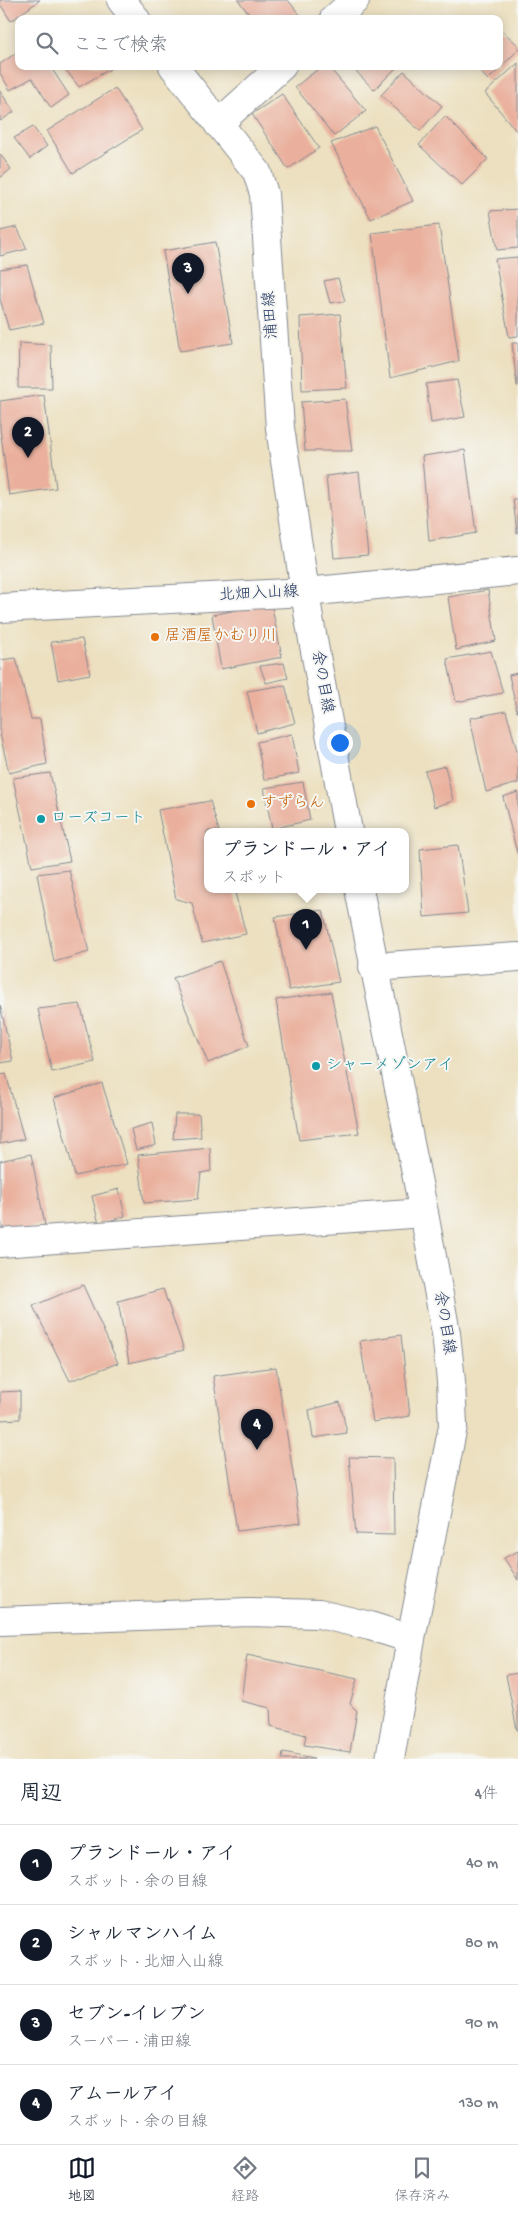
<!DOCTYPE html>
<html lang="ja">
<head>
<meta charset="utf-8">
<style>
  body { margin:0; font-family:"Gochi Hand","Klee One",sans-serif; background:#f6f6f7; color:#1f2937 }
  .you { position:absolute; left:339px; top:742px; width:18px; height:18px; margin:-12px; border:4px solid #fff; border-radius:50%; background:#1a73e8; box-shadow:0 0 0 8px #1a73e833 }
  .badge { display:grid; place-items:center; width:32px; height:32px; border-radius:50%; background:#111827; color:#fff; font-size:16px; font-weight:700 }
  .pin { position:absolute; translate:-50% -41px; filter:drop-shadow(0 1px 2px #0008) }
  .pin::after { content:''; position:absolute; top:26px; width:18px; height:15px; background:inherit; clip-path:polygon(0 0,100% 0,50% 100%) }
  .popup { position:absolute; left:204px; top:828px; width:205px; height:65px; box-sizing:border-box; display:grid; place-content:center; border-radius:10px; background:#fff; filter:drop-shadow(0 1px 4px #0005); font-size:16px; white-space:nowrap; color:#747a83 }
  .popup b { font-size:19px; color:#1f2937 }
  .popup::after { content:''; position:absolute; left:50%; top:100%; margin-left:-10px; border:10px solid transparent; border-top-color:#fff }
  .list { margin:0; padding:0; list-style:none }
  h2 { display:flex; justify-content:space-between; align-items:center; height:65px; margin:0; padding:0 20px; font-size:21px }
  h2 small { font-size:16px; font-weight:400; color:#747a83 }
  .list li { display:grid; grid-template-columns:32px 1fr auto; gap:15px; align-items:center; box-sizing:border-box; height:80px; padding:0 20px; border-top:1px solid #e0e1e3 }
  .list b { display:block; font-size:19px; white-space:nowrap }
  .list p { margin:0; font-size:16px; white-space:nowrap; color:#747a83 }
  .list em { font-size:16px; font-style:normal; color:#747a83 }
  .icon { flex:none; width:28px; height:28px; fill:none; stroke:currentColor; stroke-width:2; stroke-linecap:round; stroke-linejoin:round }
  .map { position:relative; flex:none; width:518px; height:1759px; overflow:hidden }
  .search { position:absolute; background:#fff; box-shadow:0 2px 12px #0003; left:15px; right:15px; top:15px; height:55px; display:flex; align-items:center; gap:12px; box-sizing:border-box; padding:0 18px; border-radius:10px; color:#747a83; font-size:19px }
  .sheet { height:385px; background:#fff }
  nav { display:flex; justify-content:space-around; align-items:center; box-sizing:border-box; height:70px; border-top:1px solid #e0e1e3; background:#fff; font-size:14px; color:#747a83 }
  nav a { display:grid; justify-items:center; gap:2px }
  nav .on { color:#111827 }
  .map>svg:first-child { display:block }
  .building { fill:#eab09d }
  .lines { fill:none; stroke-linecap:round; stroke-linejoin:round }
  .minor-casing { stroke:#84888f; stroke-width:30 }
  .minor { stroke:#fff; stroke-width:28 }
  .food-dot { fill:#e8710a; stroke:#f6f6f2; stroke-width:2 }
  .culture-dot { fill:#0f9aa8; stroke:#f6f6f2; stroke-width:2 }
  .labels { text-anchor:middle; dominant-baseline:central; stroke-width:4; stroke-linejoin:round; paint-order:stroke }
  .street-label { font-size:16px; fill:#1b2f5e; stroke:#f6f6f2 }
  .food-label { font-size:16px; fill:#c56008; stroke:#f6f6f2; text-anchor:start }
  .culture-label { font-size:16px; fill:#0d838f; stroke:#f6f6f2; text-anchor:start }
</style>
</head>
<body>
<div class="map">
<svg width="518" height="1759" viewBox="0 0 518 1759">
  <rect width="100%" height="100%" fill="#f6f6f2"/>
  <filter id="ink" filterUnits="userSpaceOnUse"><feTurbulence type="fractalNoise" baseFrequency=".02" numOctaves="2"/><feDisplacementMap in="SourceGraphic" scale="10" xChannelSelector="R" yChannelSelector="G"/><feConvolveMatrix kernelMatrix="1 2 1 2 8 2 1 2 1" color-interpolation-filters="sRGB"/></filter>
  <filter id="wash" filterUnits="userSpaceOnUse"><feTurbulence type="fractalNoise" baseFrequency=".0096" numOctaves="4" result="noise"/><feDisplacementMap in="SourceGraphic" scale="20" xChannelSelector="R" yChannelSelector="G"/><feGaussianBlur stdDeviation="1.12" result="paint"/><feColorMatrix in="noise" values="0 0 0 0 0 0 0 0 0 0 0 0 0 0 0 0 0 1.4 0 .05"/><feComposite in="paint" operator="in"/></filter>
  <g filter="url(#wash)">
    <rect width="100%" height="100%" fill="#ece0c0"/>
    <g id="blocks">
      <g class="building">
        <path d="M0,0H40L11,21L0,4Z"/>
        <path d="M238,0H288L303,19H253Z"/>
        <path d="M499,28L518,45V50L488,80L475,66H499Z"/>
        <path d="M19,51V66H50L69,95L51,108L32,78L10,90L0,73V64Z"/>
        <path d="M518,63V133L485,93Z"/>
        <path d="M63,66H108L110,69L79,87Z"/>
        <path d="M322,66H328L366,111L334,136L295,87Z"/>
        <path d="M351,66H398L374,90Z"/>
        <path d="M404,71L442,106L420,131L381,95Z"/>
        <path d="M115,88L142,130L73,173L47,131Z"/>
        <path d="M0,91L14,112L0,121Z"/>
        <path d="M282,94L319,148L288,169L252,114Z"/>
        <path d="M445,116L488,159L462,185L419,145Z"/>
        <path d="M375,126L413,201L371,219L331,143Z"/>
        <path d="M33,127L47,146L30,159L14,138Z"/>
        <path d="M0,154L11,169L0,178Z"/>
        <path d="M518,209V248L497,250L490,211Z"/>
        <path d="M439,225L459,361L390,378L372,233Z"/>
        <path d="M17,227L27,249L0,256V231Z"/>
        <path d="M215,242L233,343L180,351L163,251Z"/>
        <path d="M518,257V336L509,337L495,259Z"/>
        <path d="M27,265L44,323L9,330L0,299V269Z"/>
        <path d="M338,278L345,301L330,303L324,281Z"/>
        <path d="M340,314L347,388L302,390L300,317Z"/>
        <path d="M19,343L51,345L52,388H18Z"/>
        <path d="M512,343H518V386H517Z"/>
        <path d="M457,380L465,417L431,423L426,384Z"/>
        <path d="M44,395L56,488L9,495L0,428V401Z"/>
        <path d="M345,399L352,451H305L301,402Z"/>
        <path d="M465,450L476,533L429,541L422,456Z"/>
        <path d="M359,472L368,555L334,558L326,476Z"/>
        <path d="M513,499H518V533H517Z"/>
        <path d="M488,590L496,641L456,650L448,597Z"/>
        <path d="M271,603L282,657L221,669L212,615Z"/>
        <path d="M82,639L90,674L58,680L51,642Z"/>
        <path d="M491,651L503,693L456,702L447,659Z"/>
        <path d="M16,658L31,719H40L47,764L9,773L0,734V660Z"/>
        <path d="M284,663L288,678L266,683L260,666Z"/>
        <path d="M518,673V712H517L509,675Z"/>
        <path d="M285,685L295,723L257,733L247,691Z"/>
        <path d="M506,711L518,754V783L486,792L470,718Z"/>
        <path d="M292,734L299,773L264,780L257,742Z"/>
        <path d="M445,766L453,801L434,807L425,771Z"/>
        <path d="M50,773L70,861L32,867L13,778Z"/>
        <path d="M303,782L310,820L272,829L264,788Z"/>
        <path d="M518,792V853H517L503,797Z"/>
        <path d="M210,801L219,831H207V889H234L246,934L202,943L192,903L176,899L158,810Z"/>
        <path d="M458,845L468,913L424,917L420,849Z"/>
        <path d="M69,870L89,952L54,962L37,874Z"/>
        <path d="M323,910L339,982L289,990L275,917Z"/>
        <path d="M220,961L249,1046L208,1063L173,978Z"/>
        <path d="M331,992L359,1133L299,1140L276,1000Z"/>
        <path d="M80,1004L95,1062L52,1072L38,1009Z"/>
        <path d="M0,1005L13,1061L0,1063Z"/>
        <path d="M6,1074L24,1139L0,1144V1075Z"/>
        <path d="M102,1083L127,1164L75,1176L54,1098Z"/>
        <path d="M175,1114H199L201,1137L173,1139Z"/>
        <path d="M152,1123L156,1145L136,1150L131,1129Z"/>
        <path d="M210,1148L211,1171L201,1173L198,1199L144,1203L138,1155Z"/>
        <path d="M31,1154L45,1225L4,1233L0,1218V1161Z"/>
        <path d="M119,1189L125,1216L99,1224L92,1196Z"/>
        <path d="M83,1285L118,1363L70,1381L33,1306Z"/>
        <path d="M163,1289L184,1350L129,1363L118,1301Z"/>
        <path d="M401,1335L410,1416L373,1422L360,1341Z"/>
        <path d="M276,1367L301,1523L237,1531L213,1376Z"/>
        <path d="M20,1391V1419L0,1420V1392Z"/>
        <path d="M340,1402L347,1433L313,1438L309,1410Z"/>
        <path d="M349,1457L393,1458L394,1535L356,1534Z"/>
        <path d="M518,1551V1580L504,1558Z"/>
        <path d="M247,1655L357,1679L350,1704L357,1711L350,1752L304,1745L306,1735L271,1726L270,1708L241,1701Z"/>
        <path d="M518,1673V1730H517L506,1675Z"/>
        <path d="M283,1752L314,1758V1759H282Z"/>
      </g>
    </g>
  </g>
  <g filter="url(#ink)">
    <use href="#blocks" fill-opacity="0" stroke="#84888f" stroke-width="1"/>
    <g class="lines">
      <g class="minor-casing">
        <g id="minor">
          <path d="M121,0L136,19"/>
          <path d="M334,19L355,0"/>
          <path d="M173,66L257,172L264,194L280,428L309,618L348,831"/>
          <path d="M218,124L282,66"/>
          <path d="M0,608L306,592L518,571"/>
          <path d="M359,889L424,1213L446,1333L451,1381L453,1426L411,1639L390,1759"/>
          <path d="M373,967L518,957"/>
          <path d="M0,1243L424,1213"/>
          <path d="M0,1621L249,1612L319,1614L370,1626L411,1639"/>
        </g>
      </g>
      <use href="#minor" class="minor"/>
    </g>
  </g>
  <g class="food-dot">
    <circle cx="155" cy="637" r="5"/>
    <circle cx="251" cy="804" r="5"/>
  </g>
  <g class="culture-dot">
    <circle cx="41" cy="819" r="5"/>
    <circle cx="316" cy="1066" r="5"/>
  </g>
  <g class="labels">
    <g class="street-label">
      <text transform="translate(272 315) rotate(-94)">浦田線</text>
      <text transform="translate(259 595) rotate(-3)">北畑入山線</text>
      <text transform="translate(321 682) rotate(80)">余の目線</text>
      <text transform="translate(443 1323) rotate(81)">余の目線</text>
    </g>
    <g class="food-label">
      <text x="165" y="637">居酒屋かむり川</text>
      <text x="261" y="804">すずらん</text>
    </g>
    <g class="culture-label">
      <text x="51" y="819">ローズコート</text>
      <text x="326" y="1066">シャーメゾンアイ</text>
    </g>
  </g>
</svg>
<div class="you"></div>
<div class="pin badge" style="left:306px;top:950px">1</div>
<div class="popup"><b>プランドール・アイ</b>スポット</div>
<div class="pin badge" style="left:28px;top:458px">2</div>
<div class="pin badge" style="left:188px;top:294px">3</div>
<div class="pin badge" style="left:257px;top:1450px">4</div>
<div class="search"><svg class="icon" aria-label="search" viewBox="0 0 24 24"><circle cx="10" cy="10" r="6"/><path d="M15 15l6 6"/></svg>ここで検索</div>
</div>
<section class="sheet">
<h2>周辺<small>4件</small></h2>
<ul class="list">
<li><span class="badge">1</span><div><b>プランドール・アイ</b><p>スポット · 余の目線</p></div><em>40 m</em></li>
<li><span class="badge">2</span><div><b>シャルマンハイム</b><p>スポット · 北畑入山線</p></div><em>80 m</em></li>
<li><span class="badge">3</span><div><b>セブン-イレブン</b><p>スーパー · 浦田線</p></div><em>90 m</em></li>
<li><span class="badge">4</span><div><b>アムールアイ</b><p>スポット · 余の目線</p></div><em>130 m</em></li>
</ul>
</section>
<nav>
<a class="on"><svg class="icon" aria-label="map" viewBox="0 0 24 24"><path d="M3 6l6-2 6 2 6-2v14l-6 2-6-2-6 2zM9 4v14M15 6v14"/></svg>地図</a>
<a><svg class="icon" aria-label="directions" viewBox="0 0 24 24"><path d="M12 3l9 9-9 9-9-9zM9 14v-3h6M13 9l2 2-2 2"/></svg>経路</a>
<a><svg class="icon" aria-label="saved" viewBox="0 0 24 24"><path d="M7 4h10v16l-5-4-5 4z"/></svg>保存済み</a>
</nav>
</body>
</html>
